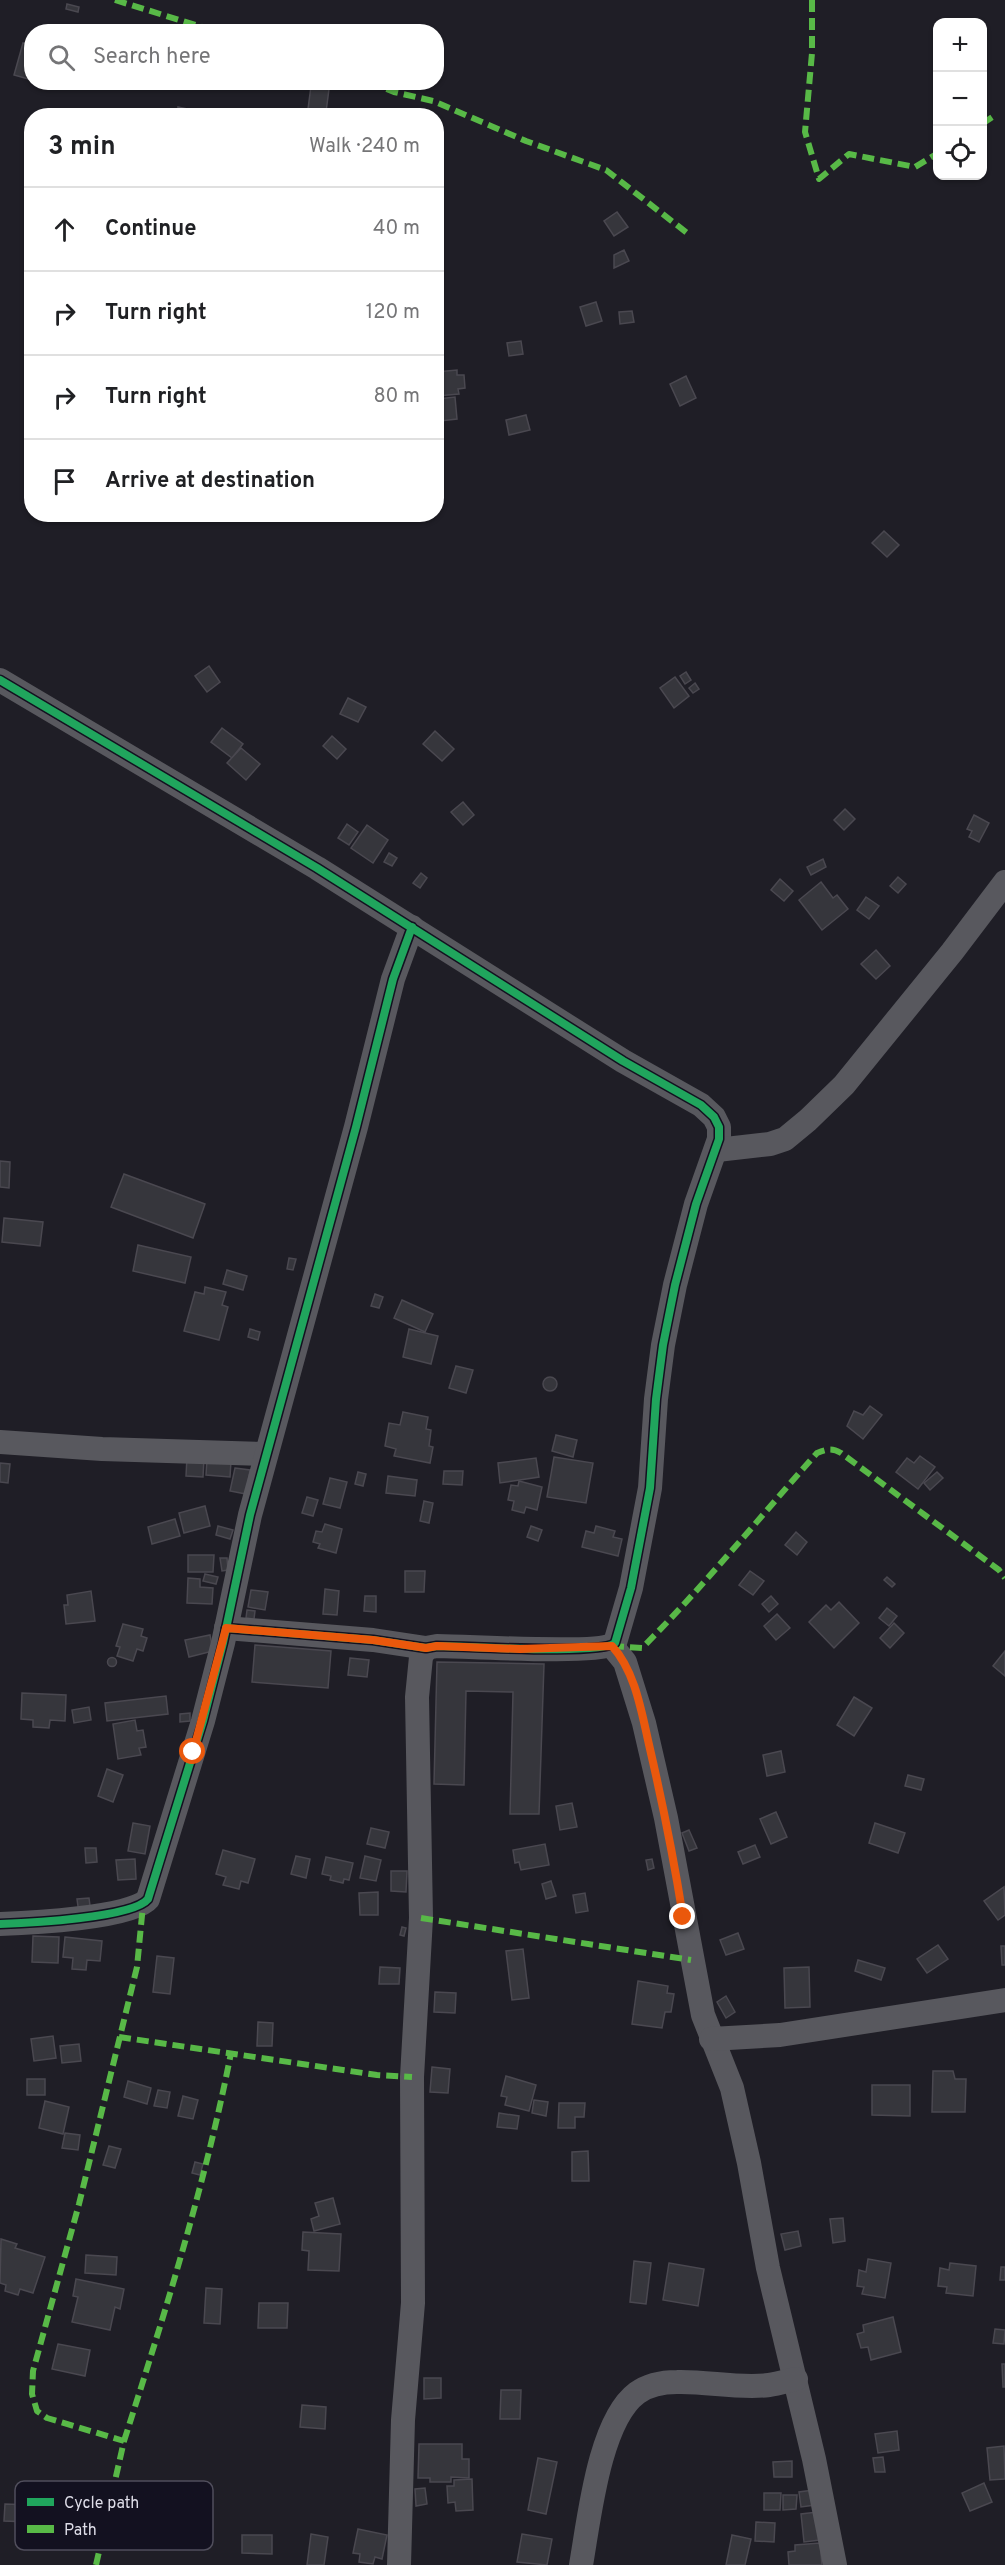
<!DOCTYPE html>
<html lang="en">
<head>
<meta charset="utf-8">
<style>
  body { margin:0; font-family:Overpass,sans-serif; background:#f6f6f6; color:#202124 }
  .controls { position:absolute; right:18px; top:18px; display:grid; overflow:hidden; border-radius:12px; box-shadow:0 2px 4px #0004 }
  .controls button { width:54px; height:54px; display:grid; place-items:center; padding:0; border:0; border-bottom:2px solid #e0e0e0; background:#fff; color:#202124; font:30px sans-serif }
  .stop { position:absolute; width:18px; height:18px; margin:-14px; border:4px solid #ea580c; border-radius:50%; background:#fff }
  .stop.end { background:#ea580c; border-color:#fff; box-shadow:0 2px 6px #0008 }
  .list { margin:0; padding:0; list-style:none }
  h2 { display:flex; justify-content:space-between; align-items:center; height:78px; margin:0; padding:0 24px; font-size:26px }
  h2 small { font-size:20px; font-weight:400; color:#757577 }
  .list li { display:grid; grid-template-columns:39px 1fr auto; gap:18px; align-items:center; box-sizing:border-box; height:84px; padding:0 24px; border-top:2px solid #e0e0e0 }
  .list b { display:block; font-size:22px; white-space:nowrap }
  .list em { font-size:20px; font-style:normal; color:#757577 }
  .icon { flex:none; width:33px; height:33px; fill:none; stroke:currentColor; stroke-width:2; stroke-linecap:round; stroke-linejoin:round }
  .map { position:relative; flex:none; width:1005px; height:2565px; overflow:hidden }
  .search { position:absolute; background:#fff; box-shadow:0 2px 4px #0004; left:24px; top:24px; width:420px; height:66px; display:flex; align-items:center; gap:15px; box-sizing:border-box; padding:0 21px; border-radius:24px; color:#757577; font-size:22px }
  .panel { position:absolute; background:#fff; box-shadow:0 2px 4px #0004; left:24px; top:108px; width:420px; height:414px; border-radius:24px }
  .map>svg:first-child { display:block }
  .building { fill:#36363c; stroke:#4a4850; stroke-width:1.5 }
  .lines { fill:none; stroke-linecap:round; stroke-linejoin:round }
  .minor { stroke:#58585e; stroke-width:24 }
  .quiet { stroke:#58b947; stroke-width:6; stroke-dasharray:12 6; stroke-linecap:butt }
  .cycleway-casing { stroke:#131120; stroke-width:11 }
  .cycleway { stroke:#20a55d; stroke-width:8 }
  .route { stroke:#ea580c; stroke-width:8 }
  .key { fill:#131120; stroke:#504e5c; stroke-width:1.5 }
  .key-label { font-size:16px; fill:#dedde8 }
</style>
</head>
<body>
<div class="map">
<svg width="1005" height="2565" viewBox="0 0 1005 2565">
  <rect width="100%" height="100%" fill="#1f1e26"/>
  <g class="building">
    <path d="M67,4L79,7L78,12L66,9Z"/>
    <path d="M23,43L32,45V80L14,75Z"/>
    <path d="M311,86L329,89L326,112L308,109Z"/>
    <path d="M178,107L202,112V116H177Z"/>
    <path d="M617,212L628,227L614,236L604,221Z"/>
    <path d="M624,250L629,261L614,268V255Z"/>
    <path d="M596,302L602,321L586,326L580,307Z"/>
    <path d="M632,311L634,322L620,324L619,312Z"/>
    <path d="M521,341L523,354L509,356L507,343Z"/>
    <path d="M457,370V375H464L465,388L458,389L459,394L437,396L436,372Z"/>
    <path d="M686,376L696,398L680,406L670,384Z"/>
    <path d="M455,397L457,419L440,421L438,399Z"/>
    <path d="M526,415L530,430L509,435L506,420Z"/>
    <path d="M884,531L899,545L887,557L872,543Z"/>
    <path d="M209,666L220,682L207,692L195,676Z"/>
    <path d="M686,672L691,680L685,684L680,676Z"/>
    <path d="M675,677L689,696L674,708L660,688Z"/>
    <path d="M695,683L699,689L693,693L689,688Z"/>
    <path d="M348,698L366,707L358,722L340,714Z"/>
    <path d="M222,728L243,744L232,758L211,742Z"/>
    <path d="M435,731L454,749L442,761L423,744Z"/>
    <path d="M332,736L346,749L337,759L323,746Z"/>
    <path d="M241,748L260,764L246,780L227,763Z"/>
    <path d="M463,802L474,815L463,825L451,812Z"/>
    <path d="M845,809L855,819L844,830L834,820Z"/>
    <path d="M974,815L989,823L979,842L969,837L972,831L967,829Z"/>
    <path d="M347,824L358,832L349,845L338,838Z"/>
    <path d="M367,825L388,840L373,863L351,848Z"/>
    <path d="M389,853L397,858L392,866L384,862Z"/>
    <path d="M823,859L826,867L811,875L807,867Z"/>
    <path d="M421,873L427,878L420,888L413,883Z"/>
    <path d="M898,877L906,884L898,893L890,886Z"/>
    <path d="M780,879L793,891L784,901L771,890Z"/>
    <path d="M821,882L833,898L837,895L848,909L822,930L799,900Z"/>
    <path d="M866,897L879,906L869,919L857,910Z"/>
    <path d="M876,950L890,966L876,979L861,964Z"/>
    <path d="M0,1161L10,1162L9,1188L0,1187Z"/>
    <path d="M124,1174L205,1204L193,1238L111,1207Z"/>
    <path d="M4,1218L43,1222L40,1246L2,1242Z"/>
    <path d="M138,1245L191,1257L185,1283L133,1271Z"/>
    <path d="M289,1258L296,1259L293,1270L287,1269Z"/>
    <path d="M227,1270L247,1276L243,1290L223,1284Z"/>
    <path d="M205,1287L226,1292L222,1305L228,1307L219,1340L184,1331L195,1292L204,1294Z"/>
    <path d="M375,1294L383,1297L379,1308L371,1306Z"/>
    <path d="M402,1300L433,1314L425,1332L394,1318Z"/>
    <path d="M250,1329L260,1332L258,1340L248,1337Z"/>
    <path d="M409,1329L438,1336L431,1364L403,1357Z"/>
    <path d="M456,1366L473,1370L466,1393L449,1388Z"/>
    <circle cx="550" cy="1384" r="7"/>
    <path d="M870,1406L882,1415L863,1439L847,1426L854,1411L863,1415Z"/>
    <path d="M403,1412L428,1417L426,1429L431,1430L429,1446L433,1447L430,1463L394,1456L396,1449L385,1446L389,1423L400,1425Z"/>
    <path d="M556,1435L577,1440L573,1457L552,1451Z"/>
    <path d="M920,1456L935,1467L918,1489L896,1472L907,1458L914,1463Z"/>
    <path d="M187,1457L204,1458L203,1477L186,1476Z"/>
    <path d="M554,1457L593,1463L586,1503L547,1497Z"/>
    <path d="M536,1458L539,1477L500,1483L498,1463Z"/>
    <path d="M207,1459L231,1461L230,1477L206,1475Z"/>
    <path d="M0,1463L10,1464L8,1483L0,1482Z"/>
    <path d="M235,1468L250,1470L246,1494L230,1491Z"/>
    <path d="M444,1471H463L462,1485L443,1484Z"/>
    <path d="M358,1472L366,1474L363,1486L355,1484Z"/>
    <path d="M937,1472L943,1478L930,1490L924,1483Z"/>
    <path d="M388,1476L417,1480L415,1496L386,1493Z"/>
    <path d="M330,1478L347,1482L340,1508L323,1504Z"/>
    <path d="M519,1481L542,1487L537,1510L526,1507L524,1513L512,1510L514,1501L508,1500L511,1485L518,1486Z"/>
    <path d="M307,1497L318,1500L313,1516L302,1513Z"/>
    <path d="M424,1501L433,1503L429,1523L420,1521Z"/>
    <path d="M205,1506L210,1526L184,1533L179,1513Z"/>
    <path d="M175,1519L180,1536L152,1544L148,1527Z"/>
    <path d="M325,1524L342,1529L336,1553L318,1548L320,1544L313,1542L316,1531L322,1532Z"/>
    <path d="M218,1526L233,1530L230,1539L216,1535Z"/>
    <path d="M531,1526L542,1530L538,1541L527,1537Z"/>
    <path d="M596,1526L615,1531L613,1537L622,1539L618,1556L582,1547L586,1531L594,1533Z"/>
    <path d="M796,1532L807,1542L797,1555L785,1545Z"/>
    <path d="M188,1555H214L213,1572H188Z"/>
    <path d="M220,1558H227L228,1570L222,1571Z"/>
    <path d="M405,1571H425L424,1592H405Z"/>
    <path d="M750,1571L764,1581L753,1595L739,1585Z"/>
    <path d="M205,1574L218,1577L216,1584L203,1581Z"/>
    <path d="M887,1577L895,1584L892,1587L884,1580Z"/>
    <path d="M188,1578L200,1579V1587L213,1588L212,1604L187,1603Z"/>
    <path d="M325,1589L339,1591L337,1615L323,1614Z"/>
    <path d="M251,1590L268,1592L265,1610L248,1607Z"/>
    <path d="M91,1591L95,1621L66,1624L64,1605H68L67,1595Z"/>
    <path d="M365,1596H376V1612L364,1611Z"/>
    <path d="M771,1596L778,1604L769,1612L762,1604Z"/>
    <path d="M839,1602L859,1623L834,1648L809,1622L826,1605L831,1610Z"/>
    <path d="M887,1608L897,1616L889,1626L879,1618Z"/>
    <path d="M247,1610L255,1611L254,1619L246,1618Z"/>
    <path d="M777,1614L790,1628L776,1640L764,1626Z"/>
    <path d="M894,1623L904,1633L890,1648L880,1638Z"/>
    <path d="M123,1624L143,1629L141,1636L147,1638L143,1651L137,1649L133,1661L117,1656L120,1647L116,1646Z"/>
    <path d="M210,1635L213,1651L189,1657L185,1640Z"/>
    <path d="M255,1645L331,1651L328,1688L252,1682Z"/>
    <path d="M1005,1651V1676L993,1666Z"/>
    <circle cx="112" cy="1662" r="4.5"/>
    <path d="M350,1658L369,1660L367,1677L348,1675Z"/>
    <path d="M437,1662L544,1664L539,1814H510L513,1692L466,1691L464,1785L434,1784Z"/>
    <path d="M22,1693L66,1695L65,1721L50,1720L49,1728L33,1727V1720L21,1719Z"/>
    <path d="M166,1696L168,1714L107,1721L105,1703Z"/>
    <path d="M854,1697L872,1708L854,1736L837,1725Z"/>
    <path d="M89,1707L91,1720L74,1723L72,1710Z"/>
    <path d="M190,1713V1721L180,1722V1714Z"/>
    <path d="M135,1720L137,1731L143,1730L146,1747L139,1748L141,1755L118,1759L113,1724Z"/>
    <path d="M781,1751L785,1772L767,1776L763,1755Z"/>
    <path d="M107,1769L123,1775L113,1802L98,1796Z"/>
    <path d="M908,1775L924,1779L921,1790L905,1786Z"/>
    <path d="M572,1803L577,1827L560,1830L556,1806Z"/>
    <path d="M776,1812L787,1837L771,1844L760,1819Z"/>
    <path d="M133,1823L150,1826L145,1854L128,1851Z"/>
    <path d="M875,1823L905,1833L898,1853L869,1843Z"/>
    <path d="M371,1828L389,1832L385,1848L367,1844Z"/>
    <path d="M689,1830L697,1848L689,1851L682,1833Z"/>
    <path d="M545,1844L549,1865L521,1870L519,1862L515,1863L513,1850Z"/>
    <path d="M755,1845L760,1857L743,1864L738,1852Z"/>
    <path d="M85,1848H96L97,1862L86,1863Z"/>
    <path d="M223,1850L255,1859L248,1883L241,1881L239,1889L223,1885L226,1877L216,1874Z"/>
    <path d="M296,1856L310,1859L306,1878L291,1874Z"/>
    <path d="M365,1856L381,1860L376,1881L360,1878Z"/>
    <path d="M326,1857L353,1863L349,1880L344,1879L343,1883L330,1880L331,1876L322,1874Z"/>
    <path d="M135,1859L136,1879L118,1880L116,1860Z"/>
    <path d="M652,1859L654,1868L648,1870L646,1860Z"/>
    <path d="M391,1871H407L406,1892L391,1891Z"/>
    <path d="M551,1881L556,1896L546,1899L542,1884Z"/>
    <path d="M1004,1887L1005,1915L998,1920L984,1901Z"/>
    <path d="M378,1892V1915H360L359,1893Z"/>
    <path d="M585,1893L588,1911L576,1913L573,1895Z"/>
    <path d="M89,1898L91,1913L79,1914L77,1899Z"/>
    <path d="M402,1927L406,1928L404,1936L400,1935Z"/>
    <path d="M738,1933L744,1949L726,1955L720,1940Z"/>
    <path d="M33,1936L59,1937L58,1963L32,1962Z"/>
    <path d="M65,1937L102,1941L100,1961L87,1960L86,1970L72,1969L73,1958L63,1957Z"/>
    <path d="M938,1945L948,1959L927,1973L917,1959Z"/>
    <path d="M1001,1946H1005V1965H1002Z"/>
    <path d="M523,1949L529,1998L512,2000L506,1951Z"/>
    <path d="M157,1956L174,1958L170,1994L153,1992Z"/>
    <path d="M858,1960L885,1968L881,1980L855,1971Z"/>
    <path d="M380,1967L400,1968L399,1984H379Z"/>
    <path d="M809,1967L810,2007L785,2008L784,1968Z"/>
    <path d="M638,1981L668,1986L667,1993L674,1994L671,2012H665L662,2028L632,2024Z"/>
    <path d="M435,1992L456,1993L455,2013L434,2012Z"/>
    <path d="M726,1996L735,2012L726,2018L717,2002Z"/>
    <path d="M258,2022L273,2023L272,2046H257Z"/>
    <path d="M53,2036L56,2058L34,2061L31,2039Z"/>
    <path d="M79,2044L81,2061L62,2063L60,2046Z"/>
    <path d="M432,2067L450,2069L448,2093L430,2092Z"/>
    <path d="M933,2071H953L955,2079H966L965,2112H932Z"/>
    <path d="M506,2076L536,2085L529,2111L505,2105L507,2097L501,2096Z"/>
    <rect x="27" y="2079" width="18" height="16"/>
    <path d="M128,2081L151,2088L147,2104L124,2097Z"/>
    <path d="M872,2085H910V2116L872,2115Z"/>
    <path d="M158,2090L170,2092L167,2108L154,2106Z"/>
    <path d="M183,2096L198,2100L193,2119L178,2116Z"/>
    <path d="M534,2100L548,2102L546,2116L532,2113Z"/>
    <path d="M45,2101L69,2107L63,2134L39,2128Z"/>
    <path d="M559,2103H585L584,2117H575V2128H558Z"/>
    <path d="M499,2113L519,2116L517,2129L497,2127Z"/>
    <path d="M65,2133L80,2135L78,2150L62,2148Z"/>
    <path d="M109,2146L121,2149L115,2168L103,2165Z"/>
    <path d="M588,2151L589,2181H572V2152Z"/>
    <path d="M195,2162L203,2164L200,2175L192,2173Z"/>
    <path d="M333,2198L340,2224L314,2231L311,2219L319,2216L315,2203Z"/>
    <path d="M843,2218L845,2241L833,2243L830,2219Z"/>
    <path d="M798,2231L801,2246L785,2250L781,2234Z"/>
    <path d="M303,2232L341,2234L339,2271L308,2270L309,2251L302,2250Z"/>
    <path d="M1,2239L17,2244L15,2248L45,2257L33,2293L20,2289L18,2295L5,2291L6,2285L0,2283Z"/>
    <path d="M86,2255L117,2257L116,2275L85,2273Z"/>
    <path d="M868,2259L891,2263L885,2298L862,2294L864,2287L857,2286L859,2270L866,2272Z"/>
    <path d="M634,2261L651,2263L646,2304L630,2302Z"/>
    <path d="M669,2263L704,2269L698,2306L663,2300Z"/>
    <path d="M950,2263L976,2266L973,2296L946,2293L947,2287L938,2286L940,2268L949,2270Z"/>
    <path d="M1001,2267H1005V2280H1000Z"/>
    <path d="M76,2279L124,2289L120,2309L115,2307L110,2330L72,2322L78,2297L73,2296Z"/>
    <path d="M206,2288L222,2289L220,2324L204,2323Z"/>
    <path d="M259,2303H288L287,2328H258Z"/>
    <path d="M893,2317L901,2352L871,2360L868,2347L861,2348L857,2334L864,2332L863,2325Z"/>
    <path d="M995,2329L1005,2330L1004,2344L993,2343Z"/>
    <path d="M58,2344L90,2350L85,2376L52,2369Z"/>
    <path d="M1002,2364H1005V2387H1003Z"/>
    <path d="M424,2378H441V2398L424,2399Z"/>
    <path d="M501,2390H521L520,2419H500Z"/>
    <path d="M302,2405L326,2407L325,2429L300,2427Z"/>
    <path d="M897,2431L899,2450L878,2453L875,2434Z"/>
    <path d="M419,2444H462V2459H469V2478L451,2477V2482H430V2478H418Z"/>
    <path d="M1004,2446L1005,2479L990,2480L987,2448Z"/>
    <path d="M883,2457L885,2472H875L873,2458Z"/>
    <path d="M538,2458L557,2462L546,2514L528,2510Z"/>
    <path d="M792,2461V2477H774L773,2462Z"/>
    <path d="M472,2479L473,2510L456,2511L455,2502L448,2503L447,2486H454V2480Z"/>
    <path d="M984,2483L992,2502L970,2511L962,2493Z"/>
    <path d="M425,2488L427,2504L416,2506L415,2489Z"/>
    <path d="M813,2490L815,2505L801,2507L799,2492Z"/>
    <path d="M764,2493H781L780,2510H764Z"/>
    <path d="M783,2495H797L796,2509L783,2510Z"/>
    <path d="M5,2504L31,2505L30,2522L4,2521Z"/>
    <path d="M817,2512L820,2540L804,2542L801,2514Z"/>
    <path d="M756,2522L775,2523L774,2542L755,2541Z"/>
    <path d="M358,2529L387,2535L382,2559L375,2557L373,2564L359,2562L360,2554L353,2553Z"/>
    <path d="M311,2534L328,2537L324,2565H307Z"/>
    <path d="M522,2534L552,2539L547,2565L517,2562Z"/>
    <path d="M242,2535H272V2554L242,2553Z"/>
    <path d="M732,2535L751,2539L745,2565H726Z"/>
    <path d="M820,2543L822,2565H789L788,2552L795,2551V2545Z"/>
  </g>
  <g class="lines">
    <g class="minor">
      <path d="M0,680L317,868L623,1061L701,1105L714,1117L719,1127V1139L696,1204L675,1285L663,1345L656,1399L650,1488L631,1588L615,1643C600,1655 464,1646 437,1646L426,1648L373,1640L226,1628"/>
      <path d="M717,1150L770,1144L785,1139L808,1120L844,1085L952,952L1005,882"/>
      <path d="M0,1442L102,1449L266,1454"/>
      <path d="M612,1646L625,1662L644,1723L666,1818L703,2015L732,2088L749,2163L768,2268L814,2459L835,2565"/>
      <path d="M0,1924C27,1923 133,1918 148,1899L203,1721L223,1643L250,1515L356,1127L393,979L412,927"/>
      <path d="M711,2039L780,2035L1005,2000"/>
      <path d="M399,2565L403,2420L413,2303L412,2077L421,1918L417,1697L421,1657L426,1648"/>
      <path d="M581,2565C589,2520 599,2421 637,2393C648,2385 664,2382 677,2382C707,2381 739,2389 769,2385C778,2384 787,2381 796,2379"/>
    </g>
    <g class="quiet">
      <path d="M115,0L218,32"/>
      <path d="M812,0V53L805,132L819,179L849,154L915,167L938,153"/>
      <path d="M370,82L394,92L433,101L526,141L606,170L691,236"/>
      <path d="M982,124L994,116"/>
      <path d="M612,1646L642,1648C704,1586 759,1518 817,1453C827,1449 832,1448 841,1453L999,1570L1005,1578"/>
      <path d="M421,1918L691,1960"/>
      <path d="M119,2037L377,2075L412,2077"/>
      <path d="M124,2441C165,2313 205,2185 231,2053"/>
      <path d="M96,2565L124,2441L47,2418L37,2411L32,2394L33,2371L79,2204L137,1967L143,1905"/>
    </g>
    <g class="cycleway-casing">
      <g id="cycleway">
        <path d="M0,680L317,868L623,1061L701,1105L714,1117L719,1127V1139L696,1204L675,1285L663,1345L656,1399L650,1488L631,1588L615,1643C600,1655 464,1646 437,1646L426,1648L373,1640L226,1628"/>
        <path d="M0,1924C27,1923 133,1918 148,1899L203,1721L223,1643L250,1515L356,1127L393,979L412,927"/>
      </g>
    </g>
    <use href="#cycleway" class="cycleway"/>
  </g>
  <g class="lines">
    <path class="route" d="M193,1752L226,1628L373,1640L426,1648L437,1646L520,1649L612,1646C636,1672 642,1715 650,1749C663,1805 674,1860 683,1917"/>
  </g>
  <rect x="15" y="2481" width="198" height="69" rx="9" class="key"/>
  <rect x="27" y="2498" width="27" height="8" fill="#20a55d"/>
  <rect x="27" y="2525" width="27" height="8" fill="#58b947"/>
  <g class="key-label">
    <text x="64" y="2508">Cycle path</text>
    <text x="64" y="2535">Path</text>
  </g>
</svg>
<div class="controls">
<button>+</button>
<button>−</button>
<button><svg class="icon" aria-label="locate" viewBox="0 0 24 24"><circle cx="12" cy="12" r="6"/><path d="M12 2v4M12 18v4M2 12h4M18 12h4"/></svg></button>
</div>
<div class="stop" style="left:193px;top:1752px"></div>
<div class="stop end" style="left:683px;top:1917px"></div>
<div class="search"><svg class="icon" aria-label="search" viewBox="0 0 24 24"><circle cx="10" cy="10" r="6"/><path d="M15 15l6 6"/></svg>Search here</div>
<section class="panel">
<h2>3 min<small>Walk · 240 m</small></h2>
<ul class="list">
<li><svg class="icon" aria-label="ahead" viewBox="0 0 24 24"><path d="M12 20V5M6 11l6-6 6 6"/></svg><div><b>Continue</b></div><em>40 m</em></li>
<li><svg class="icon" aria-label="right" viewBox="0 0 24 24"><path d="M7 20v-9h11M14 6l5 5-5 5"/></svg><div><b>Turn right</b></div><em>120 m</em></li>
<li><svg class="icon" aria-label="right" viewBox="0 0 24 24"><path d="M7 20v-9h11M14 6l5 5-5 5"/></svg><div><b>Turn right</b></div><em>80 m</em></li>
<li><svg class="icon" aria-label="arrive" viewBox="0 0 24 24"><path d="M6 21V4h12l-3 4 3 4H6"/></svg><div><b>Arrive at destination</b></div></li>
</ul>
</section>
</div>
</body>
</html>
